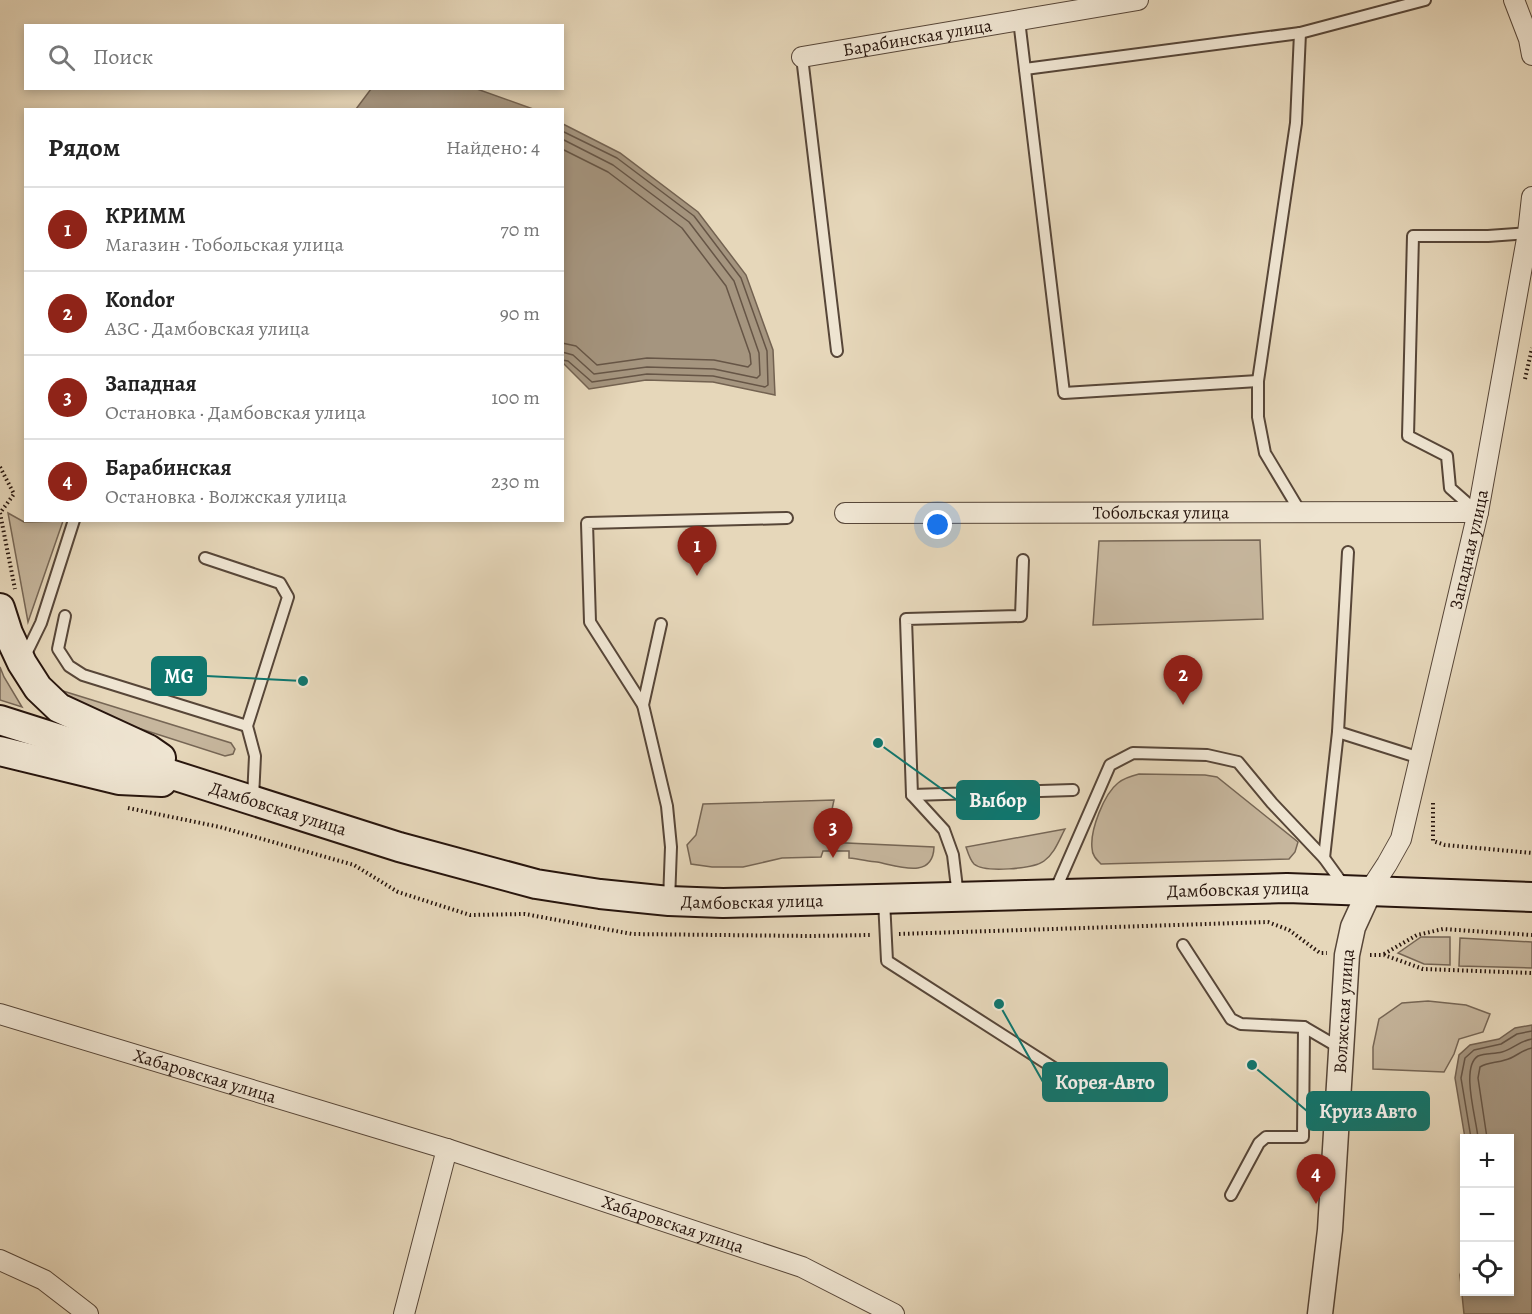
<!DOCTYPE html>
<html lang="ru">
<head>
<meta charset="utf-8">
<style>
  body { margin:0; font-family:Alegreya,serif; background:#f2f2f2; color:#222 }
  .controls { position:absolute; right:18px; bottom:18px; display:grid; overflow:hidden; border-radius:0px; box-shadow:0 3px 9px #0003 }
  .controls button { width:54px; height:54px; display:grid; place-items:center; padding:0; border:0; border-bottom:2px solid #e0e0e0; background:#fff; color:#222; font:30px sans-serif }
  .you { position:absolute; left:938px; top:525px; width:21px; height:21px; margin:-15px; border:4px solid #fff; border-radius:50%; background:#1a73e8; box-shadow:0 0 0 9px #1a73e833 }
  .badge { display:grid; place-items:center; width:39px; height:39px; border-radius:50%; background:#8f2418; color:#fff; font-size:20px; font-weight:700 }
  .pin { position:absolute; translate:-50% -50px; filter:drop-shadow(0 2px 3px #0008) }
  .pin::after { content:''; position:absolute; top:32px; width:21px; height:18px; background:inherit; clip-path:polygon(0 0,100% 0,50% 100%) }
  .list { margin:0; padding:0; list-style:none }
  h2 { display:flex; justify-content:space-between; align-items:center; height:78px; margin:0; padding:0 24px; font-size:26px }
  h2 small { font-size:20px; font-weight:400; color:#767676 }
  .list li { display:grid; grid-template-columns:39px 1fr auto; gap:18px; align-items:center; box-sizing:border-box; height:84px; padding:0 24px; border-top:2px solid #e0e0e0 }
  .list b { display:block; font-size:22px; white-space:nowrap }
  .list p { margin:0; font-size:20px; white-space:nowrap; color:#767676 }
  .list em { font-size:20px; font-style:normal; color:#767676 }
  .icon { flex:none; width:33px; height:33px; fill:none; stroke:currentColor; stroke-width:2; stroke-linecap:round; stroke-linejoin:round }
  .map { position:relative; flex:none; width:1532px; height:1314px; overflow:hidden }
  .search { position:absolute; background:#fff; box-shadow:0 3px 9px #0003; left:24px; top:24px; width:540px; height:66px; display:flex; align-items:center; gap:15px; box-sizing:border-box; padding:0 21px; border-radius:0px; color:#767676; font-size:22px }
  .panel { position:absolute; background:#fff; box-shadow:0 3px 9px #0003; left:24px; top:108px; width:540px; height:414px; border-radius:0px }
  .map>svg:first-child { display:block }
  .green { fill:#c6b69d; stroke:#766655; stroke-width:1.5 }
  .water { fill:#a5957f; stroke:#736251; stroke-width:1.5 }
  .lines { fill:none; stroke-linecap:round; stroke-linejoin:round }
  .shore { stroke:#665546; stroke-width:1.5 }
  .service-casing { stroke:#574638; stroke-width:14 }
  .minor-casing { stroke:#574638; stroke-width:22 }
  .tertiary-casing { stroke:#574638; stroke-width:27 }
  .secondary-casing { stroke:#27150d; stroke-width:32 }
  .path { stroke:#27150d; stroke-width:4; stroke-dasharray:1.5 3; stroke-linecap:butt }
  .service { stroke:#efe5d2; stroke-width:10 }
  .minor { stroke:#efe5d2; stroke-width:20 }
  .tertiary { stroke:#efe5d2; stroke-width:24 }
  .secondary { stroke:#efe5d2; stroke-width:28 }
  .labels { text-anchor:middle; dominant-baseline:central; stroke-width:4.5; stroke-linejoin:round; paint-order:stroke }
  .street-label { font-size:18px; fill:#27150d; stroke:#efe5d2 }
  .leader { fill:none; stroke:#0f766e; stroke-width:2 }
  .callout-dot { fill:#0f766e; stroke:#efe5d2; stroke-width:2 }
  .callout { fill:#0f766e; stroke:#0f766e; stroke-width:2 }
  .callout-label { font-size:20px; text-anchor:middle; font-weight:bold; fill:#fff }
</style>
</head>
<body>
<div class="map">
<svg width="1532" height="1314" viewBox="0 0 1532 1314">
  <rect width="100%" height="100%" fill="#e6d7ba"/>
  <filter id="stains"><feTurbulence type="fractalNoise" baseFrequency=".00333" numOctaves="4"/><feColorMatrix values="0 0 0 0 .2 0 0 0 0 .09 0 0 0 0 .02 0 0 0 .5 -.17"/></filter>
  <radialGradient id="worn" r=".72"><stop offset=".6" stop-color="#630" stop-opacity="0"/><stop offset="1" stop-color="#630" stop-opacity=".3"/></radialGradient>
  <g class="green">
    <path d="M8,513L24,522L63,521L28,622Z"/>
    <path d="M1260,540L1263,619L1093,625L1099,541Z"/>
    <path d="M0,667L4,677L22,707L0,700Z"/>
    <path d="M63,691L231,743L235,749L233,754L225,756L85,711L68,699Z"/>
    <path d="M1139,774L1205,775L1217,777L1298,842L1295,852L1289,859L1101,864C1096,859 1092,855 1092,848C1090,830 1104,794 1118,783C1124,778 1131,776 1139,774Z"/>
    <path d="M834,800L825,842L934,847C933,880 898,866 877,862C868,861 859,859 849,858V851H823L821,857L782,858L743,867H712L691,864L687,845L696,835L703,804Z"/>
    <path d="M1065,829C1059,840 1055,853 1044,861C1034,869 984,873 974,864C970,860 968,853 966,847Z"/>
    <path d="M1421,937H1450V965L1424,964L1398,953Z"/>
    <path d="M1460,938L1532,942V968L1459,966Z"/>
    <path d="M1428,1001L1466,1005L1490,1014L1483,1032L1459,1039L1454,1054L1444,1072L1373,1069V1047L1379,1019L1402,1003Z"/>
  </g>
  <g class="water">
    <path d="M371,89H477L533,109H356Z"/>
    <path d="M563,124L620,153L698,212L746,275L773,350L775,395L713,382L646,380L589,389L563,363Z"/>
    <path d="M1532,1025V1314H1464L1460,1275L1464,1261V1292H1510V1138H1465L1455,1078L1459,1055L1470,1045L1499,1039L1515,1028Z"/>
  </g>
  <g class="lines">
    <g class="shore">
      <path d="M562,131L617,158L694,216L741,278L767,351L768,385L765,387L713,376L647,374L592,382L568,361L562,360"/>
      <path d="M562,139L613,165L689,222L734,281L759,353L760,375L757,378L714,369L647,367L594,374L573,355L562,352"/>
      <path d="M562,149L608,172L682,228L726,286L750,354L751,364L748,367L714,360L647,358L597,365L576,346L562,343"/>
      <path d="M1471,1138L1461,1078L1465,1058L1474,1050L1501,1044L1517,1034L1532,1031"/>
      <path d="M1478,1138C1477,1121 1460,1067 1478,1056C1485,1053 1494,1054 1502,1052C1513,1049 1519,1041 1532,1039"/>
      <path d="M1487,1138L1478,1078L1480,1067C1488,1062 1496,1063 1505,1060C1515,1058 1521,1050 1532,1048"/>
    </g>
    <g class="service-casing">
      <g id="service">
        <path d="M1019,20L1064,393L1258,381"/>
        <path d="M1300,33L1296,123L1258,381V417L1265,453L1301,513"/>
        <path d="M802,57L837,351"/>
        <path d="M1025,69L1300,33L1425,0"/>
        <path d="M1475,510L1450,488L1447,456L1408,436L1413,236H1488L1528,233"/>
        <path d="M205,558L280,583L288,597L247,726L255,756L253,798"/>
        <path d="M65,616L58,649L69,666L83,675L247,726"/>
        <path d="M661,624L643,705L667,806L671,847L669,901"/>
        <path d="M23,660L41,623L74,520"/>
        <path d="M643,705L590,622L587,523L787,518"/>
        <path d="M1338,732L1420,758"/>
        <path d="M912,795L1073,790"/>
        <path d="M1324,858L1338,732L1348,552"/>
        <path d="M1055,891L1110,765L1133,753L1207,755L1238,762L1272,803L1324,858L1345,887"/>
        <path d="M958,896L953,855L944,830L912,795L906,619L1021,616L1023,560"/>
        <path d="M884,900L887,961L1082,1086"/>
        <path d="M1183,945L1231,1019L1241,1024L1304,1027L1340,1048"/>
        <path d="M1231,1195L1259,1143L1266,1137H1303L1304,1027"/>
      </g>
    </g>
    <g class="minor-casing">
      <g id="minor">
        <path d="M1514,0L1529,39L1532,55"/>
        <path id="s1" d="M802,57L1138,0"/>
        <path id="s2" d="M845,513L1478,512"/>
        <path id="s3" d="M1370,890L1387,864L1401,839L1478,512L1528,233L1532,197"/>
        <path id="s4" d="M0,1014L447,1149L802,1267L894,1314"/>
        <path d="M0,1260L44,1280L88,1314"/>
        <path d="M404,1314L447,1149"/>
      </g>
    </g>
    <g class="tertiary-casing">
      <g id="tertiary">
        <path id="s5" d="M1320,1314L1330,1230L1347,955L1353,927L1370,890"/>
      </g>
    </g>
    <g class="secondary-casing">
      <g id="secondary">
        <path d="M0,608L8,633L22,663L38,688L59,708L148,749L161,758"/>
        <path id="s6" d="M0,720L399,847L536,884L600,894L669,901L723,903L1287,888L1532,897"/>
        <path d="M0,751L119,780L162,782"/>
      </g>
    </g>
    <g class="path">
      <path d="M1525,379L1532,348"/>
      <path d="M0,467L14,494L0,513L15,589"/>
      <path d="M1433,803V841L1445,845L1532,853"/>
      <path d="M128,808L220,827L354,865L398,892L470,915L525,914L632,934L810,936L871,935"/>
      <path d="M899,934L1268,922L1289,930L1320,953H1327"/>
      <path d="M1384,954L1417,935L1443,929L1532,935"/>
      <path d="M1370,955H1384L1423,969L1532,973"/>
    </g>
    <use href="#service" class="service"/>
    <use href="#minor" class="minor"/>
    <use href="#tertiary" class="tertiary"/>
    <use href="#secondary" class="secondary"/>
  </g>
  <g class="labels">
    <g class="street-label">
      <text stroke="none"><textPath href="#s1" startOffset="117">Барабинская улица</textPath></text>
      <text stroke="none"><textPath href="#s2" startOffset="316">Тобольская улица</textPath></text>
      <text stroke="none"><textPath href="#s3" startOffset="357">Западная улица</textPath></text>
      <text stroke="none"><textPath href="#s6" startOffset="292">Дамбовская улица</textPath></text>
      <text stroke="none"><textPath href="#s6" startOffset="1264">Дамбовская улица</textPath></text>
      <text stroke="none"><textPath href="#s6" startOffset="778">Дамбовская улица</textPath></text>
      <text stroke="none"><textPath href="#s5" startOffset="304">Волжская улица</textPath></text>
      <text stroke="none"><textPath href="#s4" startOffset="214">Хабаровская улица</textPath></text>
      <text stroke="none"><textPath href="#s4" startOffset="705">Хабаровская улица</textPath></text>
    </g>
  </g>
  <path class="leader" d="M303 681L206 676M878 743L957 800M999 1004L1043 1082M1252 1065L1307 1111"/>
  <g class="callout-dot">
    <circle cx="303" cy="681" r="6"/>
    <circle cx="878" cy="743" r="6"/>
    <circle cx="999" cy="1004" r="6"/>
    <circle cx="1252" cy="1065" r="6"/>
  </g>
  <g class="callout">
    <rect x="152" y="657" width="54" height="38" rx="6"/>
    <rect x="957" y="781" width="82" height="38" rx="6"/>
    <rect x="1043" y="1063" width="124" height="38" rx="6"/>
    <rect x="1307" y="1092" width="122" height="38" rx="6"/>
  </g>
  <g class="callout-label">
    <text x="179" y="683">MG</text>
    <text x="998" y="807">Выбор</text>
    <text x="1105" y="1089">Корея-Авто</text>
    <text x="1368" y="1118">Круиз Авто</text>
  </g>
  <rect width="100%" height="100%" filter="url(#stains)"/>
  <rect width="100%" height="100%" fill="url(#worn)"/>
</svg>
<div class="controls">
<button>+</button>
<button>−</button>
<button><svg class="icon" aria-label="locate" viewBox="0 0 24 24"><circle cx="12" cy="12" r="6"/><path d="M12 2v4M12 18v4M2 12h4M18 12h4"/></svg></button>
</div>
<div class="you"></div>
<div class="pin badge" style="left:697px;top:576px">1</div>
<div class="pin badge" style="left:1183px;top:705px">2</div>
<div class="pin badge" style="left:833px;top:858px">3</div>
<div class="pin badge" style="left:1316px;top:1204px">4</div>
<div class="search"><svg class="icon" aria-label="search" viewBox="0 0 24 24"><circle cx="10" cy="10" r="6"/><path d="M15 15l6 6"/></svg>Поиск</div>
<section class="panel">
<h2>Рядом<small>Найдено: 4</small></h2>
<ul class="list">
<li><span class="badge">1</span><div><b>КРИММ</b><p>Магазин · Тобольская улица</p></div><em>70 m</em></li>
<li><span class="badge">2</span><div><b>Kondor</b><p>АЗС · Дамбовская улица</p></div><em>90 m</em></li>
<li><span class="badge">3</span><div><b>Западная</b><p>Остановка · Дамбовская улица</p></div><em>100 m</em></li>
<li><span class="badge">4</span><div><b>Барабинская</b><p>Остановка · Волжская улица</p></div><em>230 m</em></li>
</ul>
</section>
</div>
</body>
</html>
